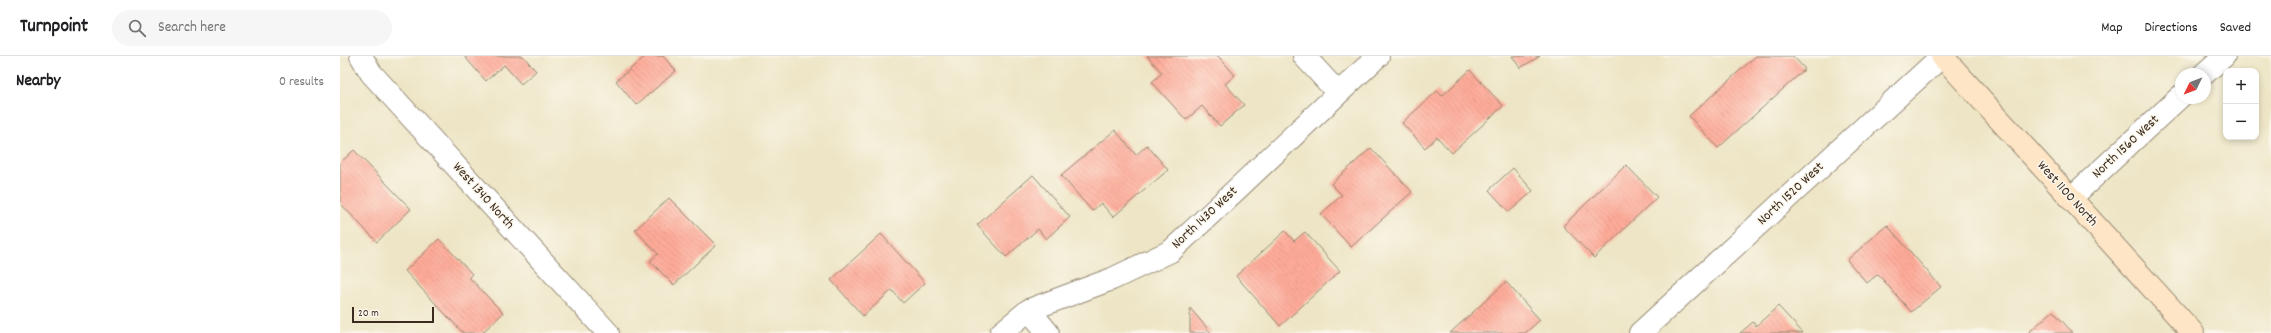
<!DOCTYPE html>
<html lang="en">
<head>
<meta charset="utf-8">
<style>
  body { margin:0; font-family:Dekko,sans-serif; background:#f6f6f6; color:#202124 }
  .controls { position:absolute; right:12px; top:12px; display:grid; overflow:hidden; border-radius:8px; box-shadow:0 2px 6px #0003 }
  .controls button { width:36px; height:36px; display:grid; place-items:center; padding:0; border:0; border-bottom:1px solid #e0e0e0; background:#fff; color:#202124; font:20px sans-serif }
  .compass { position:absolute; left:1835px; top:12px; width:36px; height:36px; border-radius:50%; background:#fff; box-shadow:0 2px 6px #0003; rotate:227deg }
  .scale { position:absolute; left:12px; bottom:10px; width:82px; box-sizing:border-box; padding-left:4px; border:2px solid #3b2a1e; border-top:0; font-size:11px; line-height:14px; white-space:nowrap; color:#3b2a1e; -webkit-text-stroke:3px #fbf7ec; paint-order:stroke }
  .list { margin:0; padding:0; list-style:none }
  h2 { display:flex; justify-content:space-between; align-items:center; height:52px; margin:0; padding:0 16px; font-size:17px }
  h2 small { font-size:13px; font-weight:400; color:#757577 }
  .icon { flex:none; width:22px; height:22px; fill:none; stroke:currentColor; stroke-width:2; stroke-linecap:round; stroke-linejoin:round }
  .map { position:relative; flex:none; width:1931px; height:277px; overflow:hidden }
  header { display:flex; align-items:center; gap:24px; box-sizing:border-box; height:56px; padding:0 20px; background:#fff; border-bottom:1px solid #e0e0e0 }
  header strong { font-size:19px }
  nav { display:flex; gap:22px; margin-inline-start:auto; font-size:14px }
  .search { width:280px; height:36px; background:#f6f6f6; display:flex; align-items:center; gap:10px; box-sizing:border-box; padding:0 14px; border-radius:22px; color:#757577; font-size:15px }
  main { display:flex }
  aside { flex:1; background:#fff }
  .map>svg:first-child { display:block }
  .building { fill:url(#building-back-hatch) }
  .lines { fill:none; stroke-linecap:round; stroke-linejoin:round }
  .minor-casing { stroke:#948872; stroke-width:24 }
  .secondary-casing { stroke:#948872; stroke-width:24 }
  .minor { stroke:#fff; stroke-width:22 }
  .secondary { stroke:#fee5c5; stroke-width:22 }
  .labels { text-anchor:middle; dominant-baseline:central; stroke-width:3; stroke-linejoin:round; paint-order:stroke }
  .street-label { font-size:14px; fill:#3b2a1e; stroke:#fbf7ec }
</style>
</head>
<body>
<header>
<strong>Turnpoint</strong>
<div class="search"><svg class="icon" aria-label="search" viewBox="0 0 24 24"><circle cx="10" cy="10" r="6"/><path d="M15 15l6 6"/></svg>Search here</div>
<nav><a>Map</a><a>Directions</a><a>Saved</a></nav>
</header>
<main>
<aside>
<h2>Nearby<small>0 results</small></h2>
<ul class="list">
</ul>
</aside>
<div class="map">
<svg width="1931" height="277" viewBox="0 0 1931 277">
  <defs>
    <pattern id="building-back-hatch" width="6" height="6" patternUnits="userSpaceOnUse"><rect width="6" height="6" fill="#feab99"/><path d="M-1 5l2 2M0 0l6 6M5-1l2 2" fill="none" stroke="#db9383"/></pattern>
  </defs>
  <rect width="100%" height="100%" fill="#fbf7ec"/>
  <filter id="ink" filterUnits="userSpaceOnUse"><feTurbulence type="fractalNoise" baseFrequency=".025" numOctaves="2"/><feDisplacementMap in="SourceGraphic" scale="8" xChannelSelector="R" yChannelSelector="G"/><feConvolveMatrix kernelMatrix="1 2 1 2 8 2 1 2 1" color-interpolation-filters="sRGB"/></filter>
  <filter id="wash" filterUnits="userSpaceOnUse"><feTurbulence type="fractalNoise" baseFrequency=".012" numOctaves="4" result="noise"/><feDisplacementMap in="SourceGraphic" scale="16" xChannelSelector="R" yChannelSelector="G"/><feGaussianBlur stdDeviation="0.9" result="paint"/><feColorMatrix in="noise" values="0 0 0 0 0 0 0 0 0 0 0 0 0 0 0 0 0 1.4 0 .05"/><feComposite in="paint" operator="in"/></filter>
  <g filter="url(#wash)">
    <rect width="100%" height="100%" fill="#ede5c5"/>
    <g id="blocks">
      <g class="building">
        <path d="M124,0H183L196,15L181,28L164,9L146,25Z"/>
        <path d="M306,0H323L336,15L296,49L276,25Z"/>
        <path d="M807,0H878L895,19L885,28L904,49L880,70L862,50L846,64L812,26L822,17Z"/>
        <path d="M1172,0H1200L1180,12Z"/>
        <path d="M1416,0H1453L1465,13L1378,92L1349,60Z"/>
        <path d="M1130,14L1163,50L1112,97L1097,81L1085,92L1062,67L1097,35L1102,40Z"/>
        <path d="M775,74L796,99L807,89L828,114L773,161L761,147L752,155L721,119Z"/>
        <path d="M1031,92L1072,136L1011,191L981,158L1002,139L991,128Z"/>
        <path d="M14,94L71,153L37,186L0,147V107Z"/>
        <path d="M1286,109L1317,141L1254,202L1223,170Z"/>
        <path d="M1173,112L1193,135L1169,156L1149,134Z"/>
        <path d="M693,119L730,161L706,183L698,173L666,201L637,169Z"/>
        <path d="M329,142L376,189L334,229L310,205L318,198L295,174Z"/>
        <path d="M1547,169L1601,231L1571,256L1538,218L1527,227L1507,204Z"/>
        <path d="M945,175L954,185L965,176L1000,215L940,270L896,220Z"/>
        <path d="M541,178L585,227L563,247L552,234L523,260L491,224Z"/>
        <path d="M99,183L132,218L129,221L163,257L142,277H123L65,215Z"/>
        <path d="M1166,226L1200,264L1185,277H1110Z"/>
        <path d="M1438,250L1463,277H1400L1413,266L1416,270Z"/>
        <path d="M850,252L871,277H850Z"/>
        <path d="M1713,255L1733,277H1688Z"/>
      </g>
    </g>
  </g>
  <g filter="url(#ink)">
    <use href="#blocks" fill-opacity="0" stroke="#948872" stroke-width="1"/>
    <g class="lines">
      <g class="minor-casing">
        <g id="minor">
          <path d="M21,0L31,17L268,277"/>
          <path d="M964,0L998,37"/>
          <path d="M1864,18L1884,0"/>
          <path d="M1731,142L1841,40"/>
          <path d="M689,254L708,277"/>
          <path d="M661,277L689,254L772,223L831,195L1038,0"/>
          <path d="M1300,277L1602,0"/>
        </g>
      </g>
      <g class="secondary-casing">
        <path id="secondary" d="M1602,0L1853,277"/>
      </g>
      <use href="#minor" class="minor"/>
      <use href="#secondary" class="secondary"/>
    </g>
  </g>
  <g class="labels">
    <g class="street-label">
      <text transform="translate(1786 91) rotate(-43)">North 1560 West</text>
      <text transform="translate(1451 138) rotate(-43)">North 1520 West</text>
      <text transform="translate(1727 138) rotate(48)">West 1100 North</text>
      <text transform="translate(143 140) rotate(48)">West 1340 North</text>
      <text transform="translate(865 162) rotate(-43)">North 1430 West</text>
    </g>
  </g>
</svg>
<div class="controls">
<button>+</button>
<button>−</button>
</div>
<svg class="compass" viewBox="-18 -18 36 36"><path d="M0-13l5 13h-10z" fill="#e53935"/><path d="M0 13l5-13h-10z" fill="#757577"/></svg>
<div class="scale">20 m</div>
</div>
</main>
</body>
</html>
